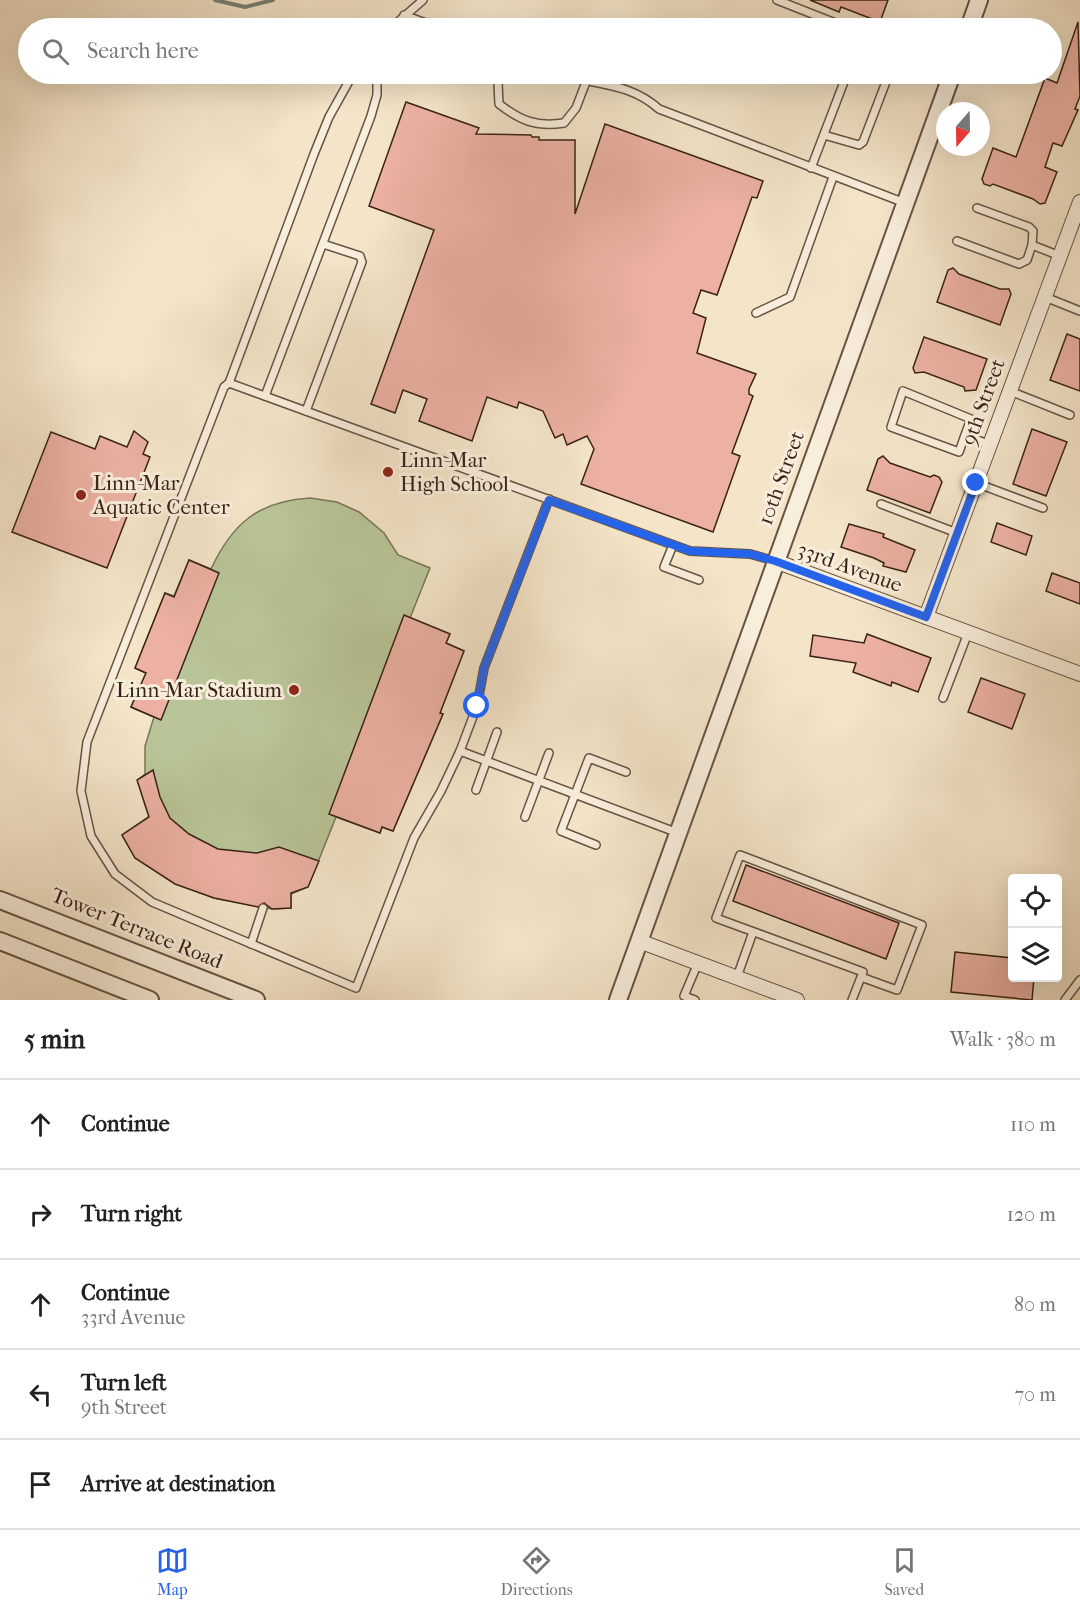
<!DOCTYPE html>
<html lang="en">
<head>
<meta charset="utf-8">
<style>
  body { margin:0; font-family:"IM FELL French Canon",serif; background:#f2f2f2; color:#222 }
  .controls { position:absolute; right:18px; bottom:18px; display:grid; overflow:hidden; border-radius:6px; box-shadow:0 6px 24px #0002 }
  .controls button { width:54px; height:54px; display:grid; place-items:center; padding:0; border:0; border-bottom:2px solid #e0e0e0; background:#fff; color:#222; font:30px sans-serif }
  .compass { position:absolute; left:936px; top:102px; width:54px; height:54px; border-radius:50%; background:#fff; box-shadow:0 6px 24px #0002; rotate:200deg }
  .stop { position:absolute; width:18px; height:18px; margin:-14px; border:4px solid #2563eb; border-radius:50%; background:#fff }
  .stop.end { background:#2563eb; border-color:#fff; box-shadow:0 2px 6px #0008 }
  .list { margin:0; padding:0; list-style:none }
  h2 { display:flex; justify-content:space-between; align-items:center; height:78px; margin:0; padding:0 24px; font-size:26px }
  h2 small { font-size:20px; font-weight:400; color:#767676 }
  .list li { display:grid; grid-template-columns:39px 1fr auto; gap:18px; align-items:center; box-sizing:border-box; height:90px; padding:0 24px; border-top:2px solid #e0e0e0 }
  .list b { display:block; font-size:22px; white-space:nowrap }
  .list p { margin:0; font-size:20px; white-space:nowrap; color:#767676 }
  .list em { font-size:20px; font-style:normal; color:#767676 }
  .icon { flex:none; width:33px; height:33px; fill:none; stroke:currentColor; stroke-width:2; stroke-linecap:round; stroke-linejoin:round }
  .map { position:relative; flex:none; width:1080px; height:1000px; overflow:hidden }
  .search { position:absolute; background:#fff; box-shadow:0 6px 24px #0002; left:18px; right:18px; top:18px; height:66px; display:flex; align-items:center; gap:15px; box-sizing:border-box; padding:0 21px; border-radius:33px; color:#767676; font-size:22px }
  .sheet { height:528px; background:#fff }
  nav { display:flex; justify-content:space-around; align-items:center; box-sizing:border-box; height:84px; border-top:2px solid #e0e0e0; background:#fff; font-size:16px; color:#767676 }
  nav a { display:grid; justify-items:center; gap:3px }
  nav .on { color:#2563eb }
  .map>svg:first-child { display:block }
  .green { fill:#b9c598; stroke:#797458; stroke-width:1.5 }
  .lines { fill:none; stroke-linecap:round; stroke-linejoin:round }
  .stream { stroke:#758173; stroke-width:4 }
  .building { fill:#ecb1a2; stroke:#392217; stroke-width:1.5 }
  .service-casing { stroke:#685344; stroke-width:10 }
  .minor-casing { stroke:#685344; stroke-width:16 }
  .tertiary-casing { stroke:#685344; stroke-width:20 }
  .service { stroke:#f8eedc; stroke-width:7 }
  .minor { stroke:#f8eedc; stroke-width:14 }
  .tertiary { stroke:#f8eedc; stroke-width:16 }
  .route { stroke:#2563eb; stroke-width:8 }
  .poi-dot { fill:#8f2418; stroke:#f8eedc; stroke-width:2 }
  .labels { text-anchor:middle; dominant-baseline:central; stroke-width:6; stroke-linejoin:round; paint-order:stroke }
  .street-label { font-size:21px; fill:#392217; stroke:#f8eedc }
  .poi-label { font-size:21px; fill:#392217; stroke:#f8eedc; text-anchor:start }
</style>
</head>
<body>
<div class="map">
<svg width="1080" height="1000" viewBox="0 0 1080 1000">
  <rect width="100%" height="100%" fill="#f4e5c9"/>
  <filter id="stains"><feTurbulence type="fractalNoise" baseFrequency=".00333" numOctaves="4"/><feColorMatrix values="0 0 0 0 .2 0 0 0 0 .09 0 0 0 0 .02 0 0 0 .5 -.17"/></filter>
  <radialGradient id="worn" r=".72"><stop offset=".6" stop-color="#630" stop-opacity="0"/><stop offset="1" stop-color="#630" stop-opacity=".3"/></radialGradient>
  <path class="green" d="M310,498L337,502L359,512L384,533L398,555L430,568L410,618L450,634L446,643L464,651L440,713L443,714L393,831L382,827L380,833L336,817L308,887L291,894V908L272,909L214,898L175,883L135,858L122,835L158,810L146,808L138,780L145,774V746L154,717L131,707L146,673L135,668L165,593L174,596L189,560L211,569C232,524 258,501 310,498Z"/>
  <g class="lines">
    <path class="stream" d="M215,0L245,7L273,0"/>
  </g>
  <g class="building">
    <path d="M810,0H888L880,22L841,7L839,12Z"/>
    <path d="M1078,22L1080,96L1075,109L1078,110L1062,146L1053,143L1045,167L1057,172L1045,203L1040,204L1033,199L993,184L990,186L984,184L982,179L993,148L1016,157L1045,78L1057,83Z"/>
    <path d="M406,102L479,128L476,134L531,135L532,137H539V140H575V214L605,124L763,181L757,198L752,197L717,295L701,290L693,313L706,318L697,353L756,374L749,389V394L753,396L732,453L740,456L713,532L581,484L594,449L587,436L567,445L563,434L555,438L543,411L519,402L517,408L487,397L472,441L419,421L427,399L403,390L395,413L371,404L434,230L369,206Z"/>
    <path d="M953,268L959,274L1000,289H1009L1011,294L1000,325L937,302L948,270Z"/>
    <path d="M1067,334L1080,339V391L1050,380Z"/>
    <path d="M924,337L987,359L976,390L965,391L964,387L924,372L915,373L913,368Z"/>
    <path d="M1032,429L1067,442L1046,496L1013,484Z"/>
    <path d="M134,431L148,442L143,454L150,457L107,568L12,532L51,432L95,449L100,436L127,447Z"/>
    <path d="M883,456L890,463L930,477L934,475L939,477L942,482L930,513L867,490L878,459Z"/>
    <path d="M997,523L1032,536L1026,555L991,542Z"/>
    <path d="M849,524L884,534L883,537L915,550L906,572L883,566L884,563L874,558L841,547Z"/>
    <path d="M189,560L219,573L161,720L131,707L146,673L135,668L165,593L174,597Z"/>
    <path d="M1052,573L1080,583V604L1046,591Z"/>
    <path d="M404,615L450,634L446,643L464,651L440,713L443,714L393,831L382,827L380,833L329,814Z"/>
    <path d="M867,634L931,658L918,692L892,682L891,686L853,672L856,663L810,656L813,635L864,643Z"/>
    <path d="M981,678L1025,694L1012,729L968,712Z"/>
    <path d="M153,770L160,797L170,818L189,834L218,849L257,853L279,847L319,861L308,887L291,893V908L272,909L264,903L258,907L214,898L175,884L135,858L122,835L149,817L137,780Z"/>
    <path d="M746,865L899,923L886,959L733,901Z"/>
    <path d="M955,952L1012,958V978H1034L1032,1000L951,992Z"/>
  </g>
  <g class="lines">
    <g class="service-casing">
      <g id="service">
        <path d="M777,0L848,28"/>
        <path d="M404,15L439,28"/>
        <path d="M391,28L423,0"/>
        <path d="M353,74L329,117L314,154L229,383L690,551L750,554L775,561"/>
        <path d="M501,74L498,83L499,104C521,121 536,127 564,123L576,108L586,82"/>
        <path d="M561,74C597,86 629,82 659,109L905,203"/>
        <path d="M824,135L859,145L863,142L889,74"/>
        <path d="M811,168L847,74"/>
        <path d="M977,208L1029,227L1033,231L1032,245L1060,256"/>
        <path d="M957,241L1019,264L1027,260L1032,245"/>
        <path d="M1045,297L1080,311"/>
        <path d="M756,313L790,297L833,177"/>
        <path d="M229,383L224,387L87,742L81,791L91,836L115,874L152,902L356,988L414,838L441,791L460,751L477,706L484,668L549,499"/>
        <path d="M1010,391L1070,415"/>
        <path d="M265,396L371,116L377,95V74"/>
        <path d="M306,411L362,262L360,256L323,244"/>
        <path d="M965,435L971,419L903,391L891,427L959,452L965,435L990,445"/>
        <path d="M976,483L1043,508"/>
        <path d="M881,504L957,533"/>
        <path d="M673,545L664,567L699,580"/>
        <path d="M943,698L968,633"/>
        <path d="M460,751L678,833"/>
        <path d="M476,790L497,732"/>
        <path d="M525,817L549,753"/>
        <path d="M596,845L561,831L589,758L626,772"/>
        <path d="M251,944L263,908"/>
        <path d="M737,977L753,932"/>
        <path d="M695,1000L684,996L698,963"/>
        <path d="M852,1000L863,972L716,918L740,855L922,925L897,990L861,977"/>
        <path d="M1065,1000L1080,980"/>
      </g>
    </g>
    <g class="minor-casing">
      <g id="minor">
        <path d="M775,561L1080,674"/>
        <path d="M926,617L1080,202"/>
        <path d="M639,941L797,1000"/>
      </g>
    </g>
    <g class="tertiary-casing">
      <g id="tertiary">
        <path d="M969,28L979,0"/>
        <path d="M0,900L256,1000"/>
        <path d="M0,941L150,1000"/>
        <path d="M618,1000L952,74"/>
      </g>
    </g>
    <use href="#service" class="service"/>
    <use href="#minor" class="minor"/>
    <use href="#tertiary" class="tertiary"/>
  </g>
  <g class="lines">
    <path class="route" d="M477,706L484,668L549,500L690,551L750,554L775,561L926,617L976,483"/>
  </g>
  <g class="poi-dot">
    <circle cx="388" cy="472" r="6"/>
    <circle cx="81" cy="495" r="6"/>
    <circle cx="294" cy="690" r="6"/>
  </g>
  <g class="labels">
    <g class="street-label">
      <text transform="translate(983 402) rotate(-70)">9th Street</text>
      <text transform="translate(781 478) rotate(-70)">10th Street</text>
      <text transform="translate(850 567) rotate(20)">33rd Avenue</text>
      <text transform="translate(137 928) rotate(22)">Tower Terrace Road</text>
    </g>
    <g class="poi-label">
      <text x="400" y="460">Linn-Mar<tspan x="400" dy="24">High School</tspan></text>
      <text x="93" y="483">Linn-Mar<tspan x="93" dy="24">Aquatic Center</tspan></text>
      <text x="282" y="690" text-anchor="end">Linn-Mar Stadium</text>
    </g>
  </g>
  <rect width="100%" height="100%" filter="url(#stains)"/>
  <rect width="100%" height="100%" fill="url(#worn)"/>
</svg>
<div class="controls">
<button><svg class="icon" aria-label="locate" viewBox="0 0 24 24"><circle cx="12" cy="12" r="6"/><path d="M12 2v4M12 18v4M2 12h4M18 12h4"/></svg></button>
<button><svg class="icon" aria-label="layers" viewBox="0 0 24 24"><path d="M12 4l9 5-9 5-9-5zM3 14l9 5 9-5"/></svg></button>
</div>
<svg class="compass" viewBox="-18 -18 36 36"><path d="M0-13l5 13h-10z" fill="#e53935"/><path d="M0 13l5-13h-10z" fill="#767676"/></svg>
<div class="stop" style="left:477px;top:706px"></div>
<div class="stop end" style="left:976px;top:483px"></div>
<div class="search"><svg class="icon" aria-label="search" viewBox="0 0 24 24"><circle cx="10" cy="10" r="6"/><path d="M15 15l6 6"/></svg>Search here</div>
</div>
<section class="sheet">
<h2>5 min<small>Walk · 380 m</small></h2>
<ul class="list">
<li><svg class="icon" aria-label="ahead" viewBox="0 0 24 24"><path d="M12 20V5M6 11l6-6 6 6"/></svg><div><b>Continue</b></div><em>110 m</em></li>
<li><svg class="icon" aria-label="right" viewBox="0 0 24 24"><path d="M7 20v-9h11M14 6l5 5-5 5"/></svg><div><b>Turn right</b></div><em>120 m</em></li>
<li><svg class="icon" aria-label="ahead" viewBox="0 0 24 24"><path d="M12 20V5M6 11l6-6 6 6"/></svg><div><b>Continue</b><p>33rd Avenue</p></div><em>80 m</em></li>
<li><svg class="icon" aria-label="left" viewBox="0 0 24 24"><path d="M17 20v-9H6M10 6l-5 5 5 5"/></svg><div><b>Turn left</b><p>9th Street</p></div><em>70 m</em></li>
<li><svg class="icon" aria-label="arrive" viewBox="0 0 24 24"><path d="M6 21V4h12l-3 4 3 4H6"/></svg><div><b>Arrive at destination</b></div></li>
</ul>
</section>
<nav>
<a class="on"><svg class="icon" aria-label="map" viewBox="0 0 24 24"><path d="M3 6l6-2 6 2 6-2v14l-6 2-6-2-6 2zM9 4v14M15 6v14"/></svg>Map</a>
<a><svg class="icon" aria-label="directions" viewBox="0 0 24 24"><path d="M12 3l9 9-9 9-9-9zM9 14v-3h6M13 9l2 2-2 2"/></svg>Directions</a>
<a><svg class="icon" aria-label="saved" viewBox="0 0 24 24"><path d="M7 4h10v16l-5-4-5 4z"/></svg>Saved</a>
</nav>
</body>
</html>
